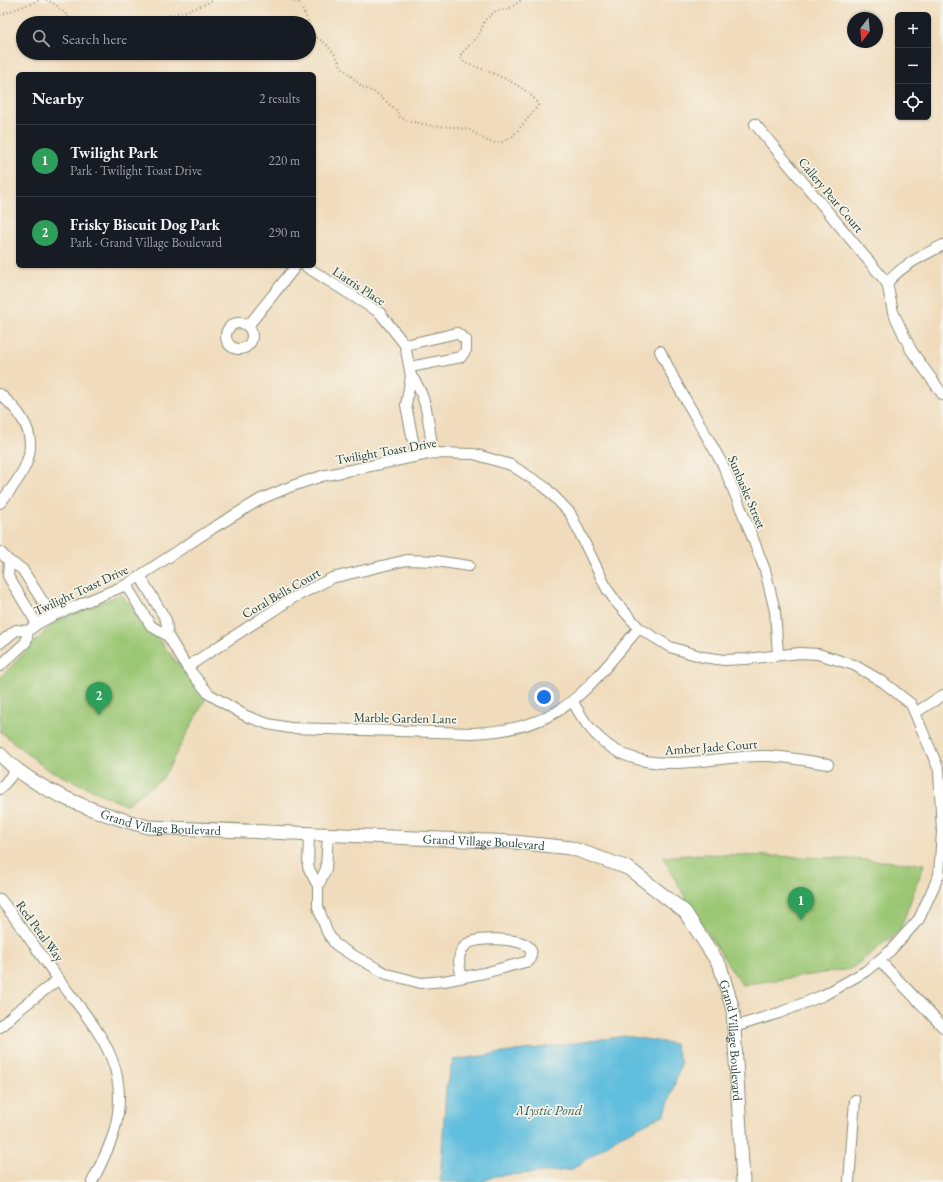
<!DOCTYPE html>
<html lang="en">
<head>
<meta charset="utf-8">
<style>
  body { margin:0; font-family:"EB Garamond",serif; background:#20242c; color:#f1f3f6 }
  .controls { position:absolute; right:12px; top:12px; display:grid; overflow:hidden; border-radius:6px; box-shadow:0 1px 3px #0004 }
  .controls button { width:36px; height:36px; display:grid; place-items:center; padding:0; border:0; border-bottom:1px solid #363941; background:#171b24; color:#f1f3f6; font:20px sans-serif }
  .compass { position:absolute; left:847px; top:12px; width:36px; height:36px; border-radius:50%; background:#171b24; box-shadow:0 1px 3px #0004; rotate:196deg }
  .you { position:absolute; left:544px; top:697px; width:14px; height:14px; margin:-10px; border:3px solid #fff; border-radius:50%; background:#1a73e8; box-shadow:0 0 0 6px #1a73e833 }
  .badge { display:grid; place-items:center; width:26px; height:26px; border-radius:50%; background:#7c3aed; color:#fff; font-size:13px; font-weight:700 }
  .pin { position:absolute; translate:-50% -33px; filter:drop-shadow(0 1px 2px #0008) }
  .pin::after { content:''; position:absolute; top:21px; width:14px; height:12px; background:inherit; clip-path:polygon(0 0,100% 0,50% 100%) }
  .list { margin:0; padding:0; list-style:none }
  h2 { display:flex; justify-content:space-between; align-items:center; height:52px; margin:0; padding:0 16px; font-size:17px }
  h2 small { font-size:13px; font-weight:400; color:#9ea1a6 }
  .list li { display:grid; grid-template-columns:26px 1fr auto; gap:12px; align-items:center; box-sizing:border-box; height:72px; padding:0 16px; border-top:1px solid #363941 }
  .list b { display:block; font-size:15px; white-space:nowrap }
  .list p { margin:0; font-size:13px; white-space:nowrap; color:#9ea1a6 }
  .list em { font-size:13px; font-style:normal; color:#9ea1a6 }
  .icon { flex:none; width:22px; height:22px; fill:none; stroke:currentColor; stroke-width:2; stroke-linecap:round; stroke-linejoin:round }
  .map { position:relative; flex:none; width:943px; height:1182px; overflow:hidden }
  .search { position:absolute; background:#171b24; box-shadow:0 1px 3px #0004; left:16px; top:16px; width:300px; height:44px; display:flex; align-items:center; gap:10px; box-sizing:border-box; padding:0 14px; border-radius:22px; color:#9ea1a6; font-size:15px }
  .panel { position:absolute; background:#171b24; box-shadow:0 1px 3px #0004; left:16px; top:72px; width:300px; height:196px; border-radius:6px }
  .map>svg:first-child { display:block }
  .green { fill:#9bc775; stroke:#5d8254 }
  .water { fill:#60bede; stroke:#407e89 }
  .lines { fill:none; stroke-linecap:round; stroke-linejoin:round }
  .minor-casing { stroke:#888c78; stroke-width:12 }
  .tertiary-casing { stroke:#888c78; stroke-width:15 }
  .path { stroke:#888c78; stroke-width:2; stroke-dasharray:1 3; stroke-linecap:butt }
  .minor { stroke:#fff; stroke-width:10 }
  .tertiary { stroke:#fff; stroke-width:13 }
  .labels { text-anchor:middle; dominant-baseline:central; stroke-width:3.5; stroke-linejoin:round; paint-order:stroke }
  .street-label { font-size:13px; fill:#1f3d34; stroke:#f7f3e8 }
  .water-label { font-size:14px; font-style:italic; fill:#2f5d5e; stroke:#f7f3e8 }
</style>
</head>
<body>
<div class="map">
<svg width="943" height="1182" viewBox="0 0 943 1182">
  <rect width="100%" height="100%" fill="#f7f3e8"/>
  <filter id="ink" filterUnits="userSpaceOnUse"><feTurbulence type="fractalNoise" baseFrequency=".025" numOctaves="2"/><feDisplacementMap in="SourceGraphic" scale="8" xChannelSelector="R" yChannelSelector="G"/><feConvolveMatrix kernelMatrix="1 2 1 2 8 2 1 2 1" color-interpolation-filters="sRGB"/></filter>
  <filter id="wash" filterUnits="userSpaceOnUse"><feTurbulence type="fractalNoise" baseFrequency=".012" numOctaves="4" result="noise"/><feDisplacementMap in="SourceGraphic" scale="16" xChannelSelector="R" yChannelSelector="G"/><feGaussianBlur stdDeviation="0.9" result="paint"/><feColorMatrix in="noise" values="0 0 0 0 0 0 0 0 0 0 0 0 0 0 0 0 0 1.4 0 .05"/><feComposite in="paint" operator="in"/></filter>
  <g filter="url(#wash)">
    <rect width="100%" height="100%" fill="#f0dcbc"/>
    <g class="green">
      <path d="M121,594L206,698L163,778L125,805L45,768L0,731V678L52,624Z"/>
      <path d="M701,854L836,858L924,864L900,930L851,969L742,985L693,911L663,857Z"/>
    </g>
    <path class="water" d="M625,1036L675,1044L681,1063L665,1114L618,1137L571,1170L494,1176L483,1182H440L446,1088L453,1060Z"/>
  </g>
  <g filter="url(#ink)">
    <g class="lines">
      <g class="minor-casing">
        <g id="minor">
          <path d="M755,124L887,283"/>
          <path d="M943,245C924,255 902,265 887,283L893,312L911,350L943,395"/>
          <path d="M305,266L380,313L405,345L411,376L406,405L416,456"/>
          <circle cx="239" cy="336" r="13"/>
          <path d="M248,326L296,266"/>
          <path d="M405,345L457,333L466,340V350L461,357L410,367"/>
          <path d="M660,351L675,381L723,465L748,526L765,570L775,611L778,654"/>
          <path d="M411,376C428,396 429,428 433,453"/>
          <path d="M0,394C7,401 16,408 21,417C43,449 21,478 0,503"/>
          <path d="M0,552L9,561L22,569L52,616"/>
          <path d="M9,561L8,576L37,624"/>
          <path d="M140,576L166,620L168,636L187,667L209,694L246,716L268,724L290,728L473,733C564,729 584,692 639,628"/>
          <path d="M126,585L151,626L168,636"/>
          <path d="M0,643L16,630L28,631"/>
          <path d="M0,666L26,642L28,631L37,624L52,616L126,585L213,528L261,499L292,486L322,476L433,453L474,454L511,465L545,487L570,513L607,589L616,602L639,628L670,647L703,657L724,660L746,659L800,653L818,654L854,665L883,682L911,704L939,770L942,832L939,875L919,919L890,951L866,971L824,995L779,1013L734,1027"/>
          <path d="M187,667L291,599L332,578L407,560L436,561L469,566"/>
          <path d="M573,702C578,711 583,720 590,728C636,785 704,755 764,756C785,756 807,761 828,764"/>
          <path d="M915,713L943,695"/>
          <path d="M0,789L17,769"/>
          <path d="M309,834L308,867L318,886V907L327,932L335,944L347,952L387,974L421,983L444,981L484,973L529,961C531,956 533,951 529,947C520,938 474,936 466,945C456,954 459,966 462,977"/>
          <path d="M318,886L326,869L328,834"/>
          <path d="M0,899C21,925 39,953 59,980C96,1029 133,1065 114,1132C109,1149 100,1166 92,1182"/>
          <path d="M879,960L943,1027"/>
          <path d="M0,1027L16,1012L59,979"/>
          <path d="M849,1182L855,1100"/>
        </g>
      </g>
      <g class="tertiary-casing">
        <g id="tertiary">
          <path id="s1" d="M0,754C35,792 100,814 148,827L514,842L571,848L628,868L685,912L720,966L733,1010L743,1182"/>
        </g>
      </g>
      <g class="path">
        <path d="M46,0L55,4L75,23"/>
        <path d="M291,0L299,3L309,23"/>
        <path d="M0,15L40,0"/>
        <path d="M134,23C161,16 189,14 213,0"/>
        <path d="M309,24L315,36L326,44L336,56L341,66L358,83L364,88L376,93L396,110L400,117L408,121L434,126L453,127L470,130L489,142L497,143L503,142L513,136L535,110L538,105C531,86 485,70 466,63L462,60L461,54L479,35L485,20L496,11L509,9L521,0"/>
      </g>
      <use href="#minor" class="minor"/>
      <use href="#tertiary" class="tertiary"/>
    </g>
  </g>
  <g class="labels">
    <g class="street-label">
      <text transform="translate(831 195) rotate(50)">Callery Pear Court</text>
      <text transform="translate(359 286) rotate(33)">Liatris Place</text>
      <text transform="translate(386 451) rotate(-10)">Twilight Toast Drive</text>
      <text transform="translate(747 492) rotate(67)">Sunbaske Street</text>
      <text transform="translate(81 590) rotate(-25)">Twilight Toast Drive</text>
      <text transform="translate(281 593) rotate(-30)">Coral Bells Court</text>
      <text transform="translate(405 718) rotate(1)">Marble Garden Lane</text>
      <text transform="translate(711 747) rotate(-4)">Amber Jade Court</text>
      <text stroke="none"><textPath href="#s1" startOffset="179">Grand Village Boulevard</textPath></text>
      <text stroke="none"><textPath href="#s1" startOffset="503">Grand Village Boulevard</textPath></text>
      <text transform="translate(40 931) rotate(54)">Red Petal Way</text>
      <text stroke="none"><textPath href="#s1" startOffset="863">Grand Village Boulevard</textPath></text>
    </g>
    <g class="water-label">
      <text x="549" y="1110">Mystic Pond</text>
    </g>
  </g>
</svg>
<div class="controls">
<button>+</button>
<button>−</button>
<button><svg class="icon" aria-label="locate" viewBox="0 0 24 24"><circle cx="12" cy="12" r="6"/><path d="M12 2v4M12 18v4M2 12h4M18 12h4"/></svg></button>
</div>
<svg class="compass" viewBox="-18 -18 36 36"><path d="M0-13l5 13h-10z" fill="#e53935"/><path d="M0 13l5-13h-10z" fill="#9ea1a6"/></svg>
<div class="you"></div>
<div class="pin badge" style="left:801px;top:920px;background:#2e9e5b">1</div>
<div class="pin badge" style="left:99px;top:715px;background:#2e9e5b">2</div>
<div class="search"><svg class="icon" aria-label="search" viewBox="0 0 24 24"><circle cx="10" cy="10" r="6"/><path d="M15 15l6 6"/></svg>Search here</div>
<section class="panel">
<h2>Nearby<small>2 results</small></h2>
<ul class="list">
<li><span class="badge" style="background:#2e9e5b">1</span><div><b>Twilight Park</b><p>Park · Twilight Toast Drive</p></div><em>220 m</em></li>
<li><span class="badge" style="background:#2e9e5b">2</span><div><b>Frisky Biscuit Dog Park</b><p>Park · Grand Village Boulevard</p></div><em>290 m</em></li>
</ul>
</section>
</div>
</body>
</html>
